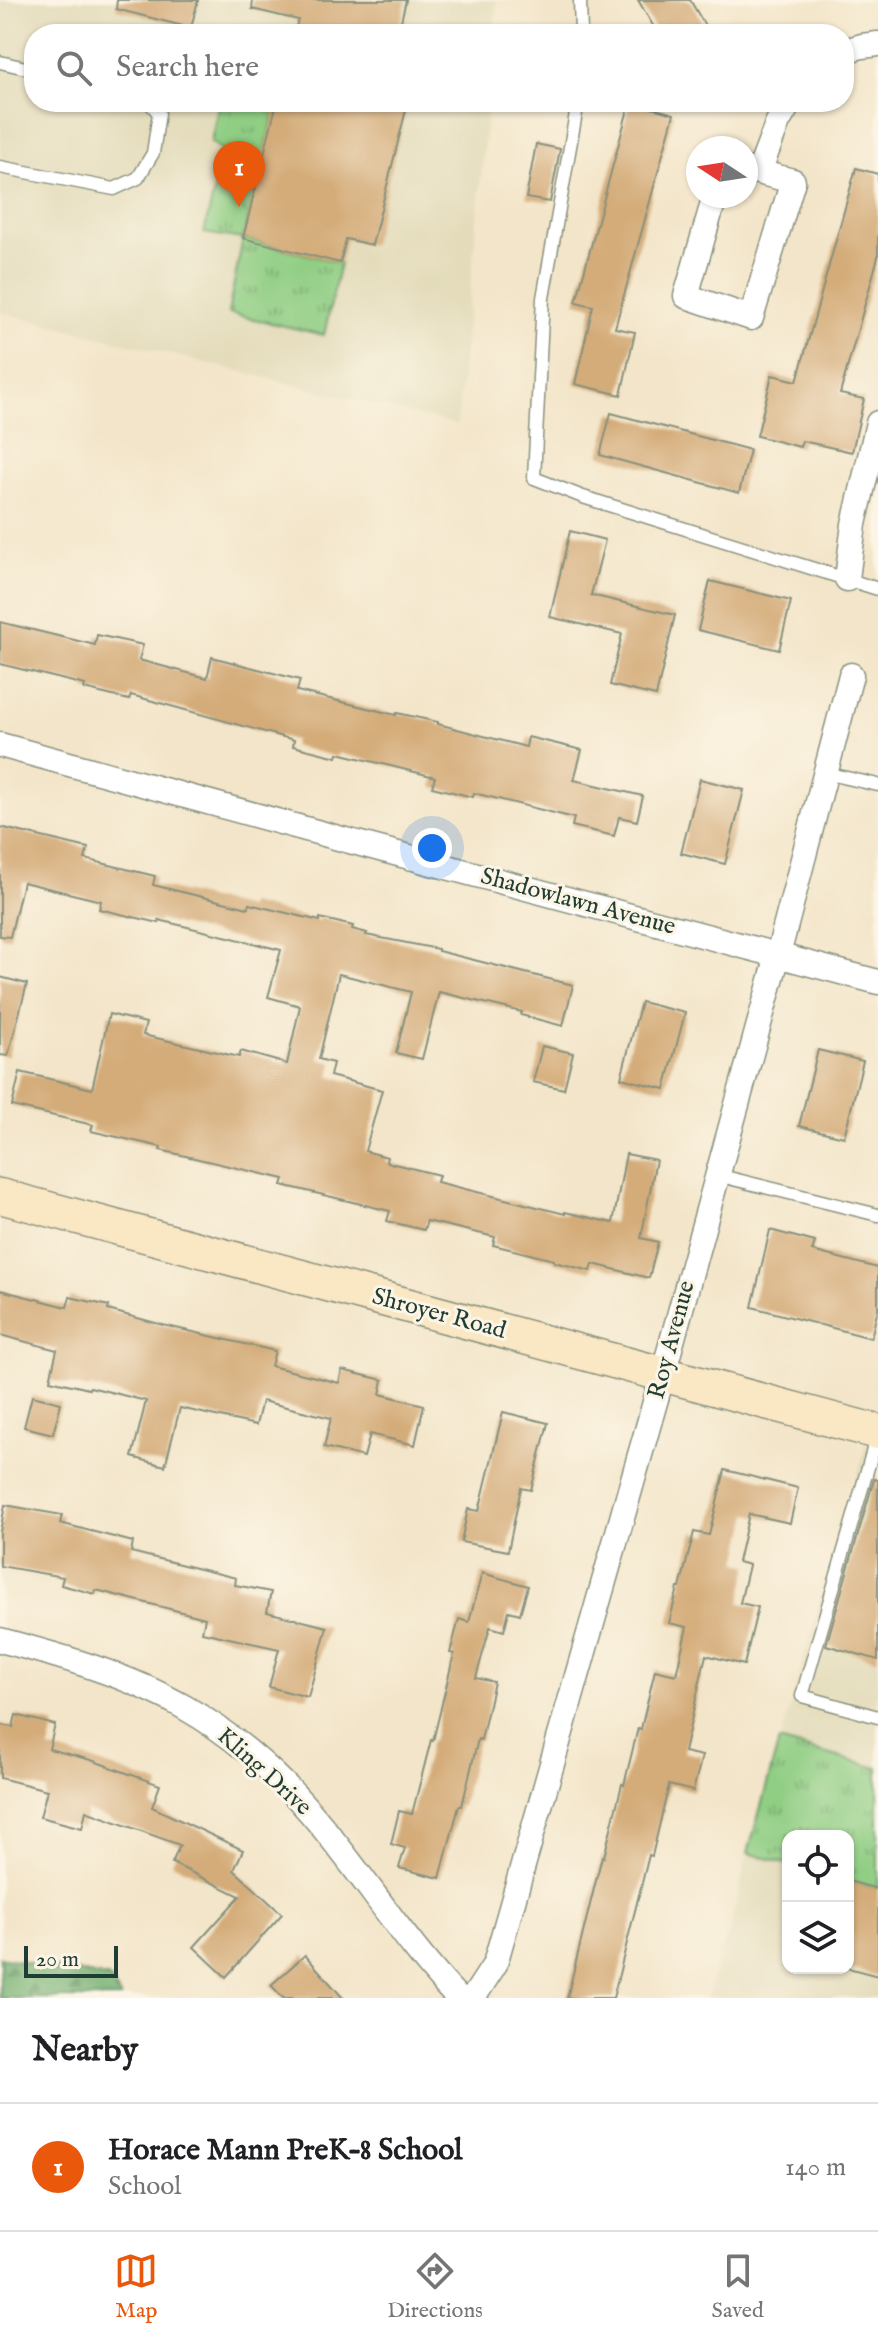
<!DOCTYPE html>
<html lang="en">
<head>
<meta charset="utf-8">
<style>
  body { margin:0; font-family:"IM FELL English",serif; background:#f2f2f2; color:#202124 }
  .controls { position:absolute; right:24px; bottom:24px; display:grid; overflow:hidden; border-radius:16px; box-shadow:0 2px 6px #0004 }
  .controls button { width:72px; height:72px; display:grid; place-items:center; padding:0; border:0; border-bottom:2px solid #e0e0e0; background:#fff; color:#202124; font:40px sans-serif }
  .compass { position:absolute; left:686px; top:136px; width:72px; height:72px; border-radius:50%; background:#fff; box-shadow:0 2px 6px #0004; rotate:282deg }
  .scale { position:absolute; left:24px; bottom:20px; width:94px; box-sizing:border-box; padding-left:8px; border:4px solid #1f3d34; border-top:0; font-size:22px; line-height:28px; white-space:nowrap; color:#1f3d34; -webkit-text-stroke:6px #fcf5e5; paint-order:stroke }
  .you { position:absolute; left:432px; top:848px; width:28px; height:28px; margin:-20px; border:6px solid #fff; border-radius:50%; background:#1a73e8; box-shadow:0 0 0 12px #1a73e833 }
  .badge { display:grid; place-items:center; width:52px; height:52px; border-radius:50%; background:#ea580c; color:#fff; font-size:26px; font-weight:700 }
  .pin { position:absolute; translate:-50% -66px; filter:drop-shadow(0 2px 4px #0008) }
  .pin::after { content:''; position:absolute; top:42px; width:28px; height:24px; background:inherit; clip-path:polygon(0 0,100% 0,50% 100%) }
  .list { margin:0; padding:0; list-style:none }
  h2 { display:flex; justify-content:space-between; align-items:center; height:104px; margin:0; padding:0 32px; font-size:34px }
  h2 small { font-size:26px; font-weight:400; color:#757577 }
  .list li { display:grid; grid-template-columns:52px 1fr auto; gap:24px; align-items:center; box-sizing:border-box; height:128px; padding:0 32px; border-top:2px solid #e0e0e0 }
  .list b { display:block; font-size:30px; white-space:nowrap }
  .list p { margin:0; font-size:26px; white-space:nowrap; color:#757577 }
  .list em { font-size:26px; font-style:normal; color:#757577 }
  .icon { flex:none; width:44px; height:44px; fill:none; stroke:currentColor; stroke-width:2; stroke-linecap:round; stroke-linejoin:round }
  .map { position:relative; flex:none; width:878px; height:1998px; overflow:hidden }
  .search { position:absolute; background:#fff; box-shadow:0 2px 6px #0004; left:24px; right:24px; top:24px; height:88px; display:flex; align-items:center; gap:20px; box-sizing:border-box; padding:0 28px; border-radius:32px; color:#757577; font-size:30px }
  .sheet { height:232px; background:#fff }
  nav { display:flex; justify-content:space-around; align-items:center; box-sizing:border-box; height:112px; border-top:2px solid #e0e0e0; background:#fff; font-size:22px; color:#757577 }
  nav a { display:grid; justify-items:center; gap:4px }
  nav .on { color:#ea580c }
  .map>svg:first-child { display:block }
  .built { fill:#e3dbba; fill-rule:evenodd }
  .grass { fill:url(#grass-tufts); stroke:#58865c; stroke-width:2 }
  .forest { fill:url(#forest-firs); stroke:#4a7753; stroke-width:2 }
  .building { fill:#d4ac79 }
  .lines { fill:none; stroke-linecap:round; stroke-linejoin:round }
  .service-casing { stroke:#89917e; stroke-width:15 }
  .minor-casing { stroke:#89917e; stroke-width:27 }
  .secondary-casing { stroke:#89917e; stroke-width:37 }
  .service { stroke:#fff; stroke-width:12 }
  .minor { stroke:#fff; stroke-width:24 }
  .secondary { stroke:#fae7c3; stroke-width:34 }
  .labels { text-anchor:middle; dominant-baseline:central; stroke-width:6; stroke-linejoin:round; paint-order:stroke }
  .street-label { font-size:24px; fill:#1f3d34; stroke:#fcf5e5 }
</style>
</head>
<body>
<div class="map">
<svg width="878" height="1998" viewBox="0 0 878 1998">
  <defs>
    <pattern id="grass-tufts" width="24" height="20" patternUnits="userSpaceOnUse" patternTransform="scale(2)"><rect width="24" height="20" fill="#90ce84"/><path d="M3 7l-1-3M5 7V3M7 7l1-3M15 17l-1-3M17 17v-4M19 17l1-3" fill="none" stroke="#75a86d"/></pattern>
    <pattern id="forest-firs" width="22" height="20" patternUnits="userSpaceOnUse" patternTransform="scale(2)"><rect width="22" height="20" fill="#74b172"/><path d="M5 1l3.5 6h-7zM16 11l3.5 6h-7z" fill="#5f915e"/></pattern>
  </defs>
  <rect width="100%" height="100%" fill="#fcf5e5"/>
  <filter id="ink" filterUnits="userSpaceOnUse"><feTurbulence type="fractalNoise" baseFrequency=".0125" numOctaves="2"/><feDisplacementMap in="SourceGraphic" scale="16" xChannelSelector="R" yChannelSelector="G"/><feConvolveMatrix kernelMatrix="1 2 1 2 8 2 1 2 1" color-interpolation-filters="sRGB"/></filter>
  <filter id="wash" filterUnits="userSpaceOnUse"><feTurbulence type="fractalNoise" baseFrequency=".006" numOctaves="4" result="noise"/><feDisplacementMap in="SourceGraphic" scale="32" xChannelSelector="R" yChannelSelector="G"/><feGaussianBlur stdDeviation="1.8" result="paint"/><feColorMatrix in="noise" values="0 0 0 0 0 0 0 0 0 0 0 0 0 0 0 0 0 1.4 0 .05"/><feComposite in="paint" operator="in"/></filter>
  <g filter="url(#wash)">
    <rect width="100%" height="100%" fill="#f3e5c9"/>
    <g class="built">
      <path d="M0,0H497L494,34H34V102H488L457,425L0,312Z"/>
      <path d="M878,1403V1998H707L718,1959L729,1931L748,1853ZM788,1836H848V1968H788Z"/>
    </g>
    <g class="grass">
      <path d="M219,102H277L243,238L340,263L324,335L228,313L243,239L204,233L217,179L235,159L211,142Z"/>
      <path d="M779,1741L878,1768V1889L848,1881V1836H788V1864L748,1853Z"/>
    </g>
    <path class="forest" d="M0,1957L109,1978L121,1998H0Z"/>
    <g id="blocks">
      <g class="building">
        <path d="M117,0H198L191,28L116,9Z"/>
        <path d="M253,0H406L398,34H294L298,20L252,9Z"/>
        <path d="M638,0H690L710,34H658Z"/>
        <path d="M277,102H408L372,245L346,239L340,263L243,238Z"/>
        <path d="M630,102L674,114L615,328L635,332L621,395L575,384L593,306L576,302Z"/>
        <path d="M536,144L560,149L550,202L526,198Z"/>
        <path d="M856,168L878,174V257L840,394L864,399L852,452L802,441L800,447L757,436L772,375L797,381Z"/>
        <path d="M611,413L750,450L739,493L600,455Z"/>
        <path d="M570,531L605,540L591,595L675,615L656,696L610,685L622,634L550,617Z"/>
        <path d="M710,581L791,601L779,650L698,630Z"/>
        <path d="M0,622L95,645L97,635L143,645L139,660L207,678L212,657L300,680L297,691L396,715L397,713L438,722V724L526,747L528,737L582,750L574,780L643,796L637,821L619,817L614,836L572,826L574,818L474,793L473,797L432,787L435,777L338,753L337,757L293,746L294,740L131,695L129,700L84,689L85,685L0,664Z"/>
        <path d="M700,779L744,790L725,864L681,853Z"/>
        <path d="M0,827L88,848L85,859L155,876L153,885L248,908L249,904L320,921V918L353,926L352,929L367,933L366,935L438,949V951L573,985L563,1026L521,1015L522,1012L439,992L422,1059L396,1053L411,992L339,974L319,1059L333,1063L330,1076L382,1090L365,1151L387,1157L386,1162L439,1175L437,1182L565,1214V1212L613,1223L626,1154L656,1160L641,1238L658,1242L649,1278L593,1264L591,1271L554,1262V1260L493,1245L495,1237L427,1221L424,1230L387,1221L390,1211L282,1185L284,1179L160,1150L161,1147L91,1131L93,1125L12,1106L20,1072L92,1089L109,1014L146,1023L143,1035L239,1057L241,1051L287,1064L300,1006L268,997L281,950L159,920V923L99,909L101,901L23,882L10,937L0,936Z"/>
        <path d="M0,977L27,984L8,1056L0,1055Z"/>
        <path d="M641,1002L685,1013L665,1089L621,1078Z"/>
        <path d="M542,1046L573,1053L564,1089L533,1082Z"/>
        <path d="M818,1050L863,1061L844,1137L799,1126Z"/>
        <path d="M770,1230L815,1242L812,1251L878,1268V1309L871,1338L752,1307Z"/>
        <path d="M0,1290L67,1307L70,1297L109,1306L108,1310L163,1325L275,1351L271,1366L339,1383L342,1370L383,1380L380,1394L424,1405L415,1445L370,1434L364,1457L324,1447L331,1418L262,1401L256,1425L180,1408L165,1466L132,1457L146,1401L90,1387L89,1389L50,1380L57,1350L0,1335Z"/>
        <path d="M32,1396L61,1403L53,1434L24,1427Z"/>
        <path d="M503,1412L548,1423L531,1490L521,1488L508,1551L461,1542L468,1509L479,1511Z"/>
        <path d="M725,1470L798,1488L790,1523L749,1514L738,1562L749,1565L740,1603L758,1607L744,1665L706,1655L684,1752L702,1756L693,1791L669,1785L652,1856L649,1855L613,1998H567L602,1856L604,1857L622,1784L624,1785L638,1728L641,1729L655,1670L676,1675L687,1627L669,1623L678,1588H680L694,1532L709,1535Z"/>
        <path d="M874,1479L878,1480V1660L826,1645Z"/>
        <path d="M5,1505L62,1515L60,1523L133,1542L131,1552L236,1578L235,1585L271,1592L267,1612L327,1627L308,1697L269,1687L279,1649L202,1632L205,1618L96,1590L95,1594L61,1585L63,1577L0,1566V1532Z"/>
        <path d="M482,1573L528,1586L520,1614L509,1611L504,1631L490,1627L476,1678L494,1682L481,1740L478,1739L462,1806H459L440,1878L399,1868L405,1848L391,1844L399,1811L412,1814L431,1740L433,1741L454,1654L450,1653L459,1619L469,1622Z"/>
        <path d="M16,1715L55,1725L49,1749L91,1760L160,1785L152,1807L243,1850L234,1870L282,1914L226,1977L194,1947L240,1896L172,1863L180,1845L86,1811L82,1828L40,1817L47,1790L0,1778V1725L13,1727Z"/>
        <path d="M848,1881L878,1889V1976L848,1968Z"/>
        <path d="M305,1955L343,1998H283L271,1985Z"/>
      </g>
    </g>
  </g>
  <g filter="url(#ink)">
    <use href="#blocks" fill-opacity="0" stroke="#89917e" stroke-width="2"/>
    <g class="lines">
      <g class="service-casing">
        <g id="service">
          <path d="M580,0L581,34"/>
          <path d="M0,62L34,70"/>
          <path d="M578,102L543,298L534,478L583,497L878,589"/>
          <path d="M0,167L114,189L138,178L153,153L159,113L149,102"/>
          <path d="M825,773L878,785"/>
          <path d="M717,1175L878,1215"/>
          <path d="M877,1436L802,1696L878,1717"/>
        </g>
      </g>
      <g class="minor-casing">
        <g id="minor">
          <path d="M844,51L862,46L878,44"/>
          <path d="M759,172L778,122L790,102"/>
          <path d="M715,196L686,296L751,318L793,181L746,169"/>
          <path d="M847,579L854,524L878,423"/>
          <path d="M0,745L342,839L878,982"/>
          <path d="M0,1640C61,1656 128,1675 184,1707C230,1733 275,1771 310,1812C362,1872 403,1941 458,1998"/>
          <path d="M473,1998L495,1964L663,1374L778,955L851,675"/>
        </g>
      </g>
      <g class="secondary-casing">
        <path id="secondary" d="M0,1196L878,1432"/>
      </g>
      <use href="#service" class="service"/>
      <use href="#minor" class="minor"/>
      <use href="#secondary" class="secondary"/>
    </g>
  </g>
  <g class="labels">
    <g class="street-label">
      <text transform="translate(578 902) rotate(15)">Shadowlawn Avenue</text>
      <text transform="translate(439 1314) rotate(15)">Shroyer Road</text>
      <text transform="translate(672 1340) rotate(-75)">Roy Avenue</text>
      <text transform="translate(264 1772) rotate(42)">Kling Drive</text>
    </g>
  </g>
</svg>
<div class="controls">
<button><svg class="icon" aria-label="locate" viewBox="0 0 24 24"><circle cx="12" cy="12" r="6"/><path d="M12 2v4M12 18v4M2 12h4M18 12h4"/></svg></button>
<button><svg class="icon" aria-label="layers" viewBox="0 0 24 24"><path d="M12 4l9 5-9 5-9-5zM3 14l9 5 9-5"/></svg></button>
</div>
<svg class="compass" viewBox="-18 -18 36 36"><path d="M0-13l5 13h-10z" fill="#e53935"/><path d="M0 13l5-13h-10z" fill="#757577"/></svg>
<div class="scale">20 m</div>
<div class="you"></div>
<div class="pin badge" style="left:239px;top:207px">1</div>
<div class="search"><svg class="icon" aria-label="search" viewBox="0 0 24 24"><circle cx="10" cy="10" r="6"/><path d="M15 15l6 6"/></svg>Search here</div>
</div>
<section class="sheet">
<h2>Nearby<small></small></h2>
<ul class="list">
<li><span class="badge">1</span><div><b>Horace Mann PreK–8 School</b><p>School</p></div><em>140 m</em></li>
</ul>
</section>
<nav>
<a class="on"><svg class="icon" aria-label="map" viewBox="0 0 24 24"><path d="M3 6l6-2 6 2 6-2v14l-6 2-6-2-6 2zM9 4v14M15 6v14"/></svg>Map</a>
<a><svg class="icon" aria-label="directions" viewBox="0 0 24 24"><path d="M12 3l9 9-9 9-9-9zM9 14v-3h6M13 9l2 2-2 2"/></svg>Directions</a>
<a><svg class="icon" aria-label="saved" viewBox="0 0 24 24"><path d="M7 4h10v16l-5-4-5 4z"/></svg>Saved</a>
</nav>
</body>
</html>
